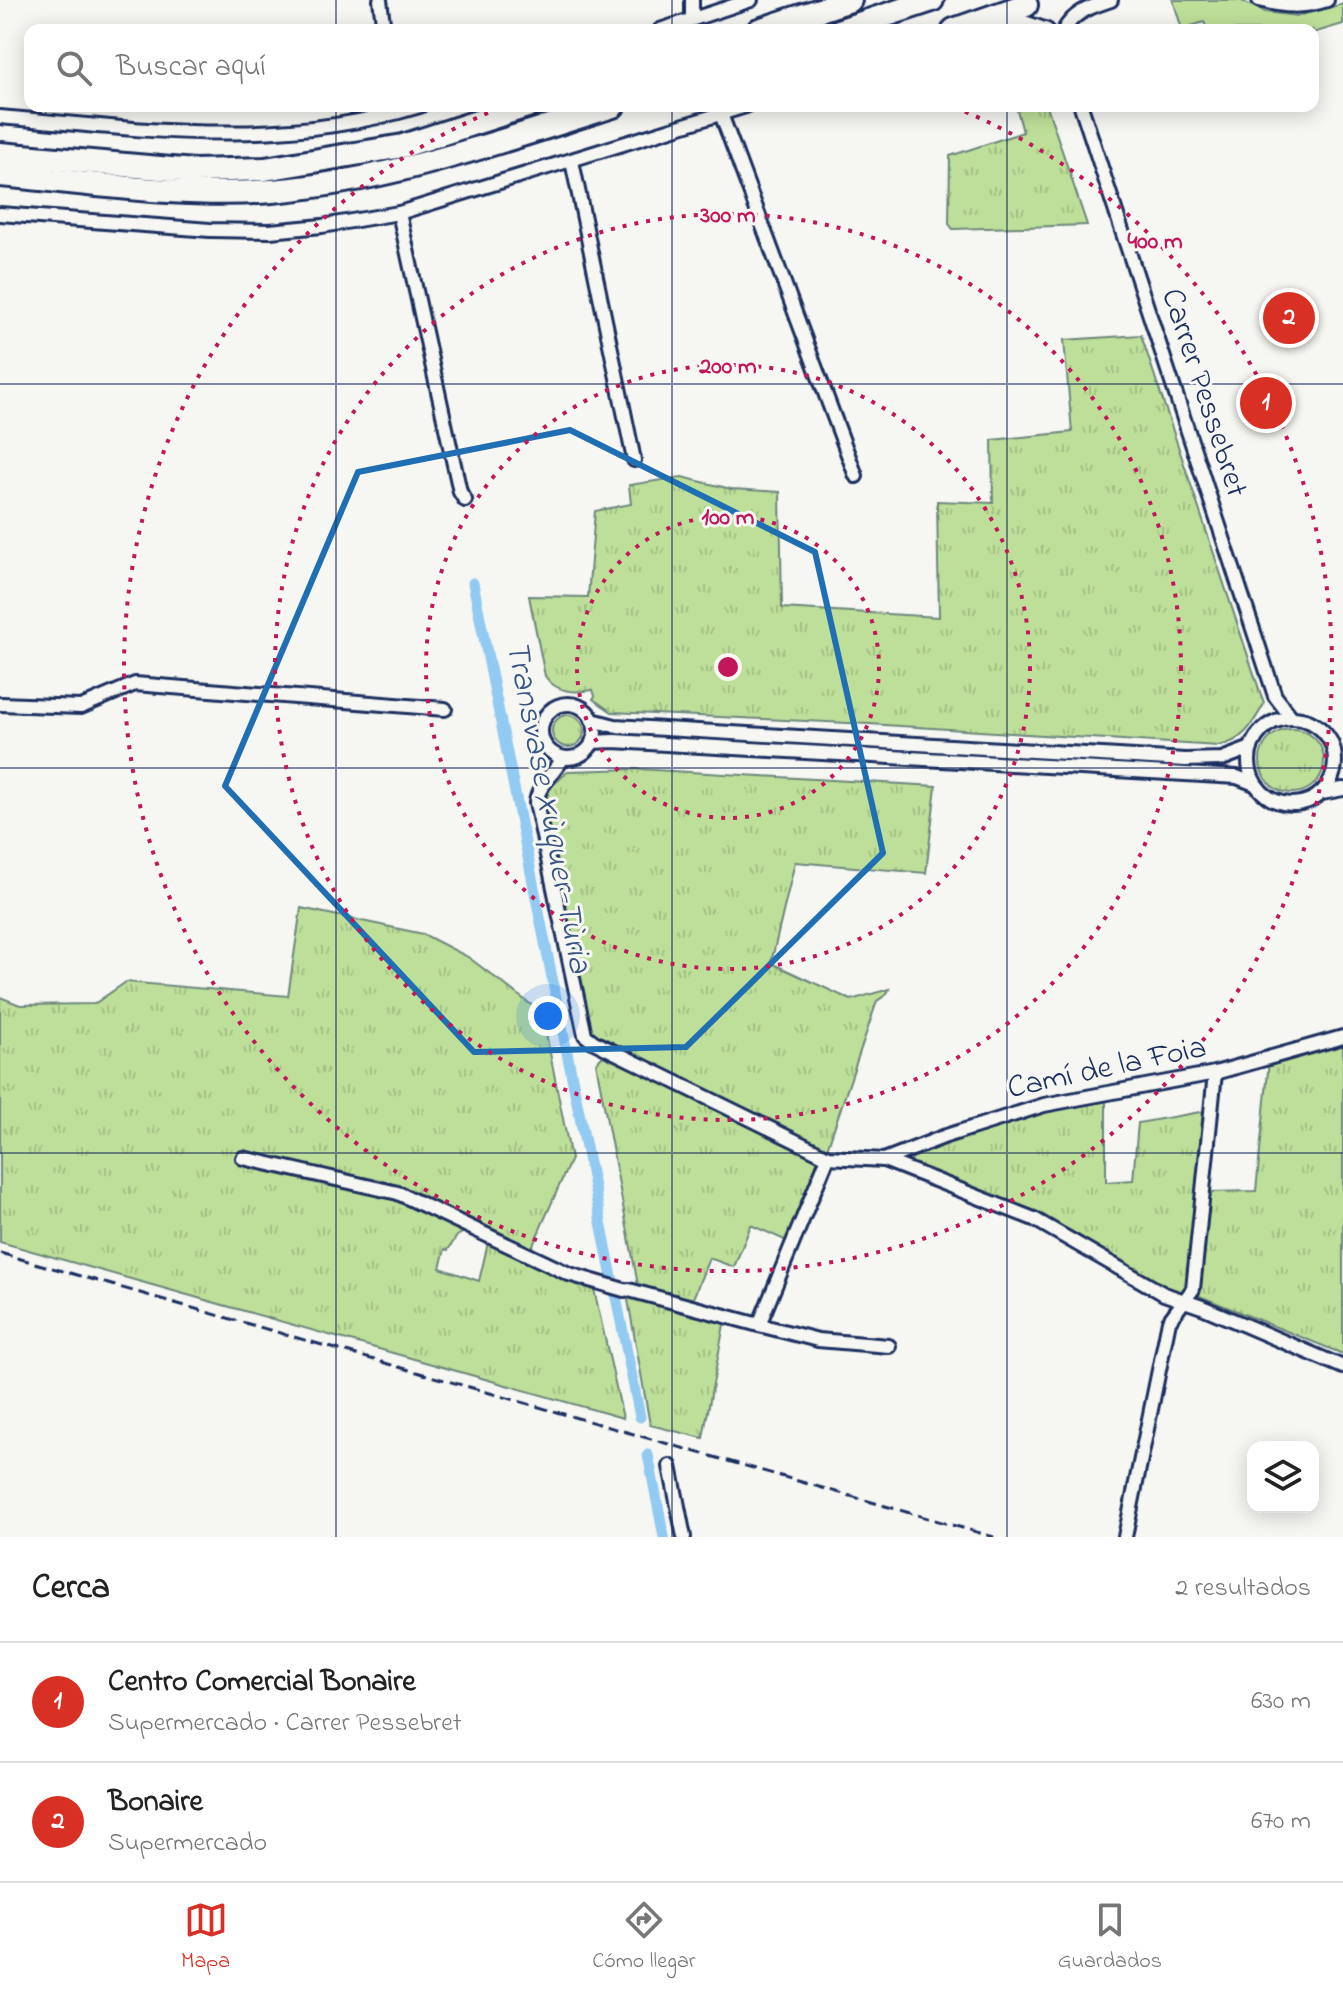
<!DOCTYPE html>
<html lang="es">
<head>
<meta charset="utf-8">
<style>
  body { margin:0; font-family:"Indie Flower",sans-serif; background:#f2f2f2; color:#222 }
  .controls { position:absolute; right:24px; bottom:24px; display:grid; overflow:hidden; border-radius:16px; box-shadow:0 4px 20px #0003 }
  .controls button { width:72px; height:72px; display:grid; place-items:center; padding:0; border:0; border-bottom:2px solid #e0e0e0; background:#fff; color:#222; font:40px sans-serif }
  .you { position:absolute; left:548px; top:1016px; width:28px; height:28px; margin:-20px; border:6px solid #fff; border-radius:50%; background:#1a73e8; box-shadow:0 0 0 12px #1a73e833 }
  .badge { display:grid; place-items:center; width:52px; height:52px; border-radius:50%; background:#d93025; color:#fff; font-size:26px; font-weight:700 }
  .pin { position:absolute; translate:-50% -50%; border:4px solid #fff; box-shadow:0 2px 8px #0006 }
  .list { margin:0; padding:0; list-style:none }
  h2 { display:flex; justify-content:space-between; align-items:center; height:104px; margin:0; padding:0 32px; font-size:34px }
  h2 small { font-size:26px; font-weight:400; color:#767676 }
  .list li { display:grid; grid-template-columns:52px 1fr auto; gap:24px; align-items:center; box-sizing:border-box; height:120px; padding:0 32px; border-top:2px solid #e0e0e0 }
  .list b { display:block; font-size:30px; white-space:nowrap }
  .list p { margin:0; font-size:26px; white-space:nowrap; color:#767676 }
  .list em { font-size:26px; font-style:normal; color:#767676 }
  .icon { flex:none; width:44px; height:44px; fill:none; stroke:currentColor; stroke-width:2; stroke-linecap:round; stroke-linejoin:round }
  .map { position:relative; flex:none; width:1343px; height:1537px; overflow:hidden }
  .search { position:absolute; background:#fff; box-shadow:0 4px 20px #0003; left:24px; right:24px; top:24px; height:88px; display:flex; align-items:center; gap:20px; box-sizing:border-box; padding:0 28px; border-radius:16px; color:#767676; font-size:30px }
  .sheet { height:344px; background:#fff }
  nav { display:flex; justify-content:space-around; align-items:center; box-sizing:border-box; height:112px; border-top:2px solid #e0e0e0; background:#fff; font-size:22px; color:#767676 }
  nav a { display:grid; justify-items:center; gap:4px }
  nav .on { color:#d93025 }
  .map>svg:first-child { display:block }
  .grass { fill:url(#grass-tufts); stroke:#6c877c; stroke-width:2 }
  .green { fill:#bedf99; stroke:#6c877c; stroke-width:2 }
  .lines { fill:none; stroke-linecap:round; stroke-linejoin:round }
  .canal { stroke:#92caf1; stroke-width:11 }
  .minor-casing { stroke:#1b2f5e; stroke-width:18 }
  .motorway-casing { stroke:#1b2f5e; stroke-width:28 }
  .minor { stroke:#f6f6f2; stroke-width:12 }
  .motorway { stroke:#f6f6f2; stroke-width:22 }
  .rail { stroke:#1b2f5e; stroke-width:3; stroke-dasharray:12 6; stroke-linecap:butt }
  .marked { fill:none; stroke:#1f6fb2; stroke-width:6; stroke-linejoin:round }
  .grid { fill:none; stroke:#1b2f5e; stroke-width:2; stroke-opacity:0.55 }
  .ring { fill:none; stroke:#c2185b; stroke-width:4; stroke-dasharray:4 8 }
  .labels { text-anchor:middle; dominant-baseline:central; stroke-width:6; stroke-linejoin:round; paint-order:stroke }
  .street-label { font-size:32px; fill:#1b2f5e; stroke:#f6f6f2 }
  .water-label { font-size:34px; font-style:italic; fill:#395683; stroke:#f6f6f2 }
  .centre { fill:#c2185b; stroke:#f6f6f2; stroke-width:4 }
  .ring-label { font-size:24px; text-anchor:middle; font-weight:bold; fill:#c2185b; stroke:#f6f6f2; stroke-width:6; stroke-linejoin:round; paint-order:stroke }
</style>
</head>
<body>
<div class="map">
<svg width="1343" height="1537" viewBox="0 0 1343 1537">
  <defs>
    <pattern id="grass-tufts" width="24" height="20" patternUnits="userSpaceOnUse" patternTransform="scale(2)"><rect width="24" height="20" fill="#bedf99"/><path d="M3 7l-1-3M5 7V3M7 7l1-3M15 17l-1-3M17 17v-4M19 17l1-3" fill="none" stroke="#a3c086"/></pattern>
  </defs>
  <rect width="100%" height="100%" fill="#f6f6f2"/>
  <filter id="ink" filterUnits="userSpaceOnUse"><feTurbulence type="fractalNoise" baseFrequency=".0125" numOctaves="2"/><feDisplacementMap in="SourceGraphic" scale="16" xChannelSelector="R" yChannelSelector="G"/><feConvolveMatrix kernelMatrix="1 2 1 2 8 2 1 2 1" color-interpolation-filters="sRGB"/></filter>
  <g filter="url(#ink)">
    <g class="grass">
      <path d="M1016,106H1047L1087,225L953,229L949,224L950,156L1023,132Z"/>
      <path d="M1141,335L1264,704C1253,724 1243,742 1218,746L869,724L612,712L593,699L595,696L593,690C575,693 556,693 545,676L529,596L588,597L595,511L631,504L629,485L682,477L731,489L780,492L782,608L939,617L937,501L993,503L992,440L1072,432L1064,340Z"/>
      <circle cx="568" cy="731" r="16"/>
      <circle cx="1292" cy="761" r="32"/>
      <path d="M637,769L936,786L926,873L795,862L771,963L851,1000L889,989L887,994L877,1001L827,1149L592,1036L546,811L548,790L568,771Z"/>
      <path d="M301,908L423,934L468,957L538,1010L543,1018L571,1159L530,1252L466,1231L457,1236L448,1250L445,1249L440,1268L479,1281L488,1243L563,1275L593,1285L623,1418L0,1242V997L20,1005L94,1004L126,982L288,996Z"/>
      <path d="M1343,1040V1354L1197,1295L1209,1192L1256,1191L1269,1061Z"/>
      <path d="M603,1056L823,1157L789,1242L751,1225L734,1267L709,1258L692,1301L638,1285L596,1063Z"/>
      <path d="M1106,1099V1182L1133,1180L1138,1123L1206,1111L1188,1290L1183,1294L1172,1293L1071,1231L1025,1209L923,1171L914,1167L911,1159C925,1143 1025,1114 1051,1108C1069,1104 1088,1102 1106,1099Z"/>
      <path d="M627,1294L725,1319L703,1438L650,1425Z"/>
    </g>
    <path class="green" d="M1173,0H1240L1264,12L1297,16L1343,4V24L1313,33V30H1208L1204,22L1182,29Z"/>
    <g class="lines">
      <g class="canal">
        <path d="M473,583L640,1417"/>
        <path d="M648,1455L664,1537"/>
      </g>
      <g class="minor-casing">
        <g id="minor">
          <path d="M380,0L384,30"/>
          <path d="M1259,0C1284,7 1303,8 1327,0"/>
          <path d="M692,19V0"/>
          <path d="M660,30L751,0"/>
          <path d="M988,30L1021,21L1047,30"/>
          <path d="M1064,30C1075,11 1091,7 1111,0"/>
          <path d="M1081,106L1275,696L1292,718"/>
          <path d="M721,114L856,476"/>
          <path d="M0,117C143,130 280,149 420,106"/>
          <path d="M572,161L634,460"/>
          <path d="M399,213L460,492L465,500"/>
          <path d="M0,214L210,230L270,231L322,226L399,213L746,106"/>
          <path d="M0,704L81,707L135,684L445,709"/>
          <circle cx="568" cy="731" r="27"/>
          <circle cx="1292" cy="761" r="43"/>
          <path d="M592,720L615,726L1185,760L1222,759L1251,748"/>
          <path d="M592,742L614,741L1237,777L1255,784"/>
          <path d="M563,758C554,773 537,787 536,803L585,1035L594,1042L828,1157L884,1160L1034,1219L1164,1294L1202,1307L1343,1367"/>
          <path d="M1322,793L1343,789"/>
          <path d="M243,1158L398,1193L569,1274L624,1290"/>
          <path d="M884,1160L946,1136L1044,1105L1215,1073L1343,1037"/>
          <path d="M629,1290L759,1325L828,1157"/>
          <path d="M759,1325L818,1340L889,1346"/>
          <path d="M670,1466L684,1537"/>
          <path d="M1125,1537L1169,1321L1193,1289L1215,1073"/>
        </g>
      </g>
      <g class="motorway-casing">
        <g id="motorway">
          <path d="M759,30L850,0"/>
          <path d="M841,30L932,0"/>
          <path d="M954,30L1026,5"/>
          <path d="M0,154L194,171L265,169L403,146L527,106"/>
          <path d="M0,175C90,183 182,198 272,191C390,181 501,141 613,106"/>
        </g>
      </g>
      <use href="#minor" class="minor"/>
      <use href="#motorway" class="motorway"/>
      <path class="rail" d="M0,1253L994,1537"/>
    </g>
  </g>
  <path class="marked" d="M570,430L815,552L883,853L686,1047L474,1052L225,786L358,472Z"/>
  <path class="grid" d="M336,0V30M672,0V30M1007,0V30M336,106V1537M672,106V1537M1007,106V1537M0,384H1343M0,768H1343M0,1153H1343"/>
  <g class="ring">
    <circle cx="728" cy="667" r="151"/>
    <circle cx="728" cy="667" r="302"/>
    <circle cx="728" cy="667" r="453"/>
    <path d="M954 107A604 604 0 1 1 502 107"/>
  </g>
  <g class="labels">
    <g class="street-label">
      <text transform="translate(1203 393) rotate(72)">Carrer Pessebret</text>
      <text transform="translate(1107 1069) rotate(-12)">Camí de la Foia</text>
    </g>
    <g class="water-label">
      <text transform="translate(547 807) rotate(79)">Transvase Xùquer-Tùria</text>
    </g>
  </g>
  <circle cx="728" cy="667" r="12" class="centre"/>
  <g class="ring-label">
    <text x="728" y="222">300 m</text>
    <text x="1155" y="248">400 m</text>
    <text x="728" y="373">200 m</text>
    <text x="728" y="524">100 m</text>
  </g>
</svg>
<div class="controls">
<button><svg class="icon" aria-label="layers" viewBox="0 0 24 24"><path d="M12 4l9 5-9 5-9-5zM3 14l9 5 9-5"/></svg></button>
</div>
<div class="you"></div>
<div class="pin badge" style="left:1266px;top:403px">1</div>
<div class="pin badge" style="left:1289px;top:318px">2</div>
<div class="search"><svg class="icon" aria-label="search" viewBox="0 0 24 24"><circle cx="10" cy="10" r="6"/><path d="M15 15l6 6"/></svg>Buscar aquí</div>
</div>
<section class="sheet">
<h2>Cerca<small>2 resultados</small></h2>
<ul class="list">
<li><span class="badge">1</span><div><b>Centro Comercial Bonaire</b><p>Supermercado · Carrer Pessebret</p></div><em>630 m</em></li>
<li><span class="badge">2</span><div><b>Bonaire</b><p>Supermercado</p></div><em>670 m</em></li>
</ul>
</section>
<nav>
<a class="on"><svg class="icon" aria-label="map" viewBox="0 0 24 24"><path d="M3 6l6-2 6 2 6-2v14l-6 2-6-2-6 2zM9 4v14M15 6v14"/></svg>Mapa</a>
<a><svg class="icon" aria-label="directions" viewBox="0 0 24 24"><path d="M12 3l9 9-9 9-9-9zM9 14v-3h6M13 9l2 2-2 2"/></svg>Cómo llegar</a>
<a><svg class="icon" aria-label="saved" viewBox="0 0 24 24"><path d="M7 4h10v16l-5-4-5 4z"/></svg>Guardados</a>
</nav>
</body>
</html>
